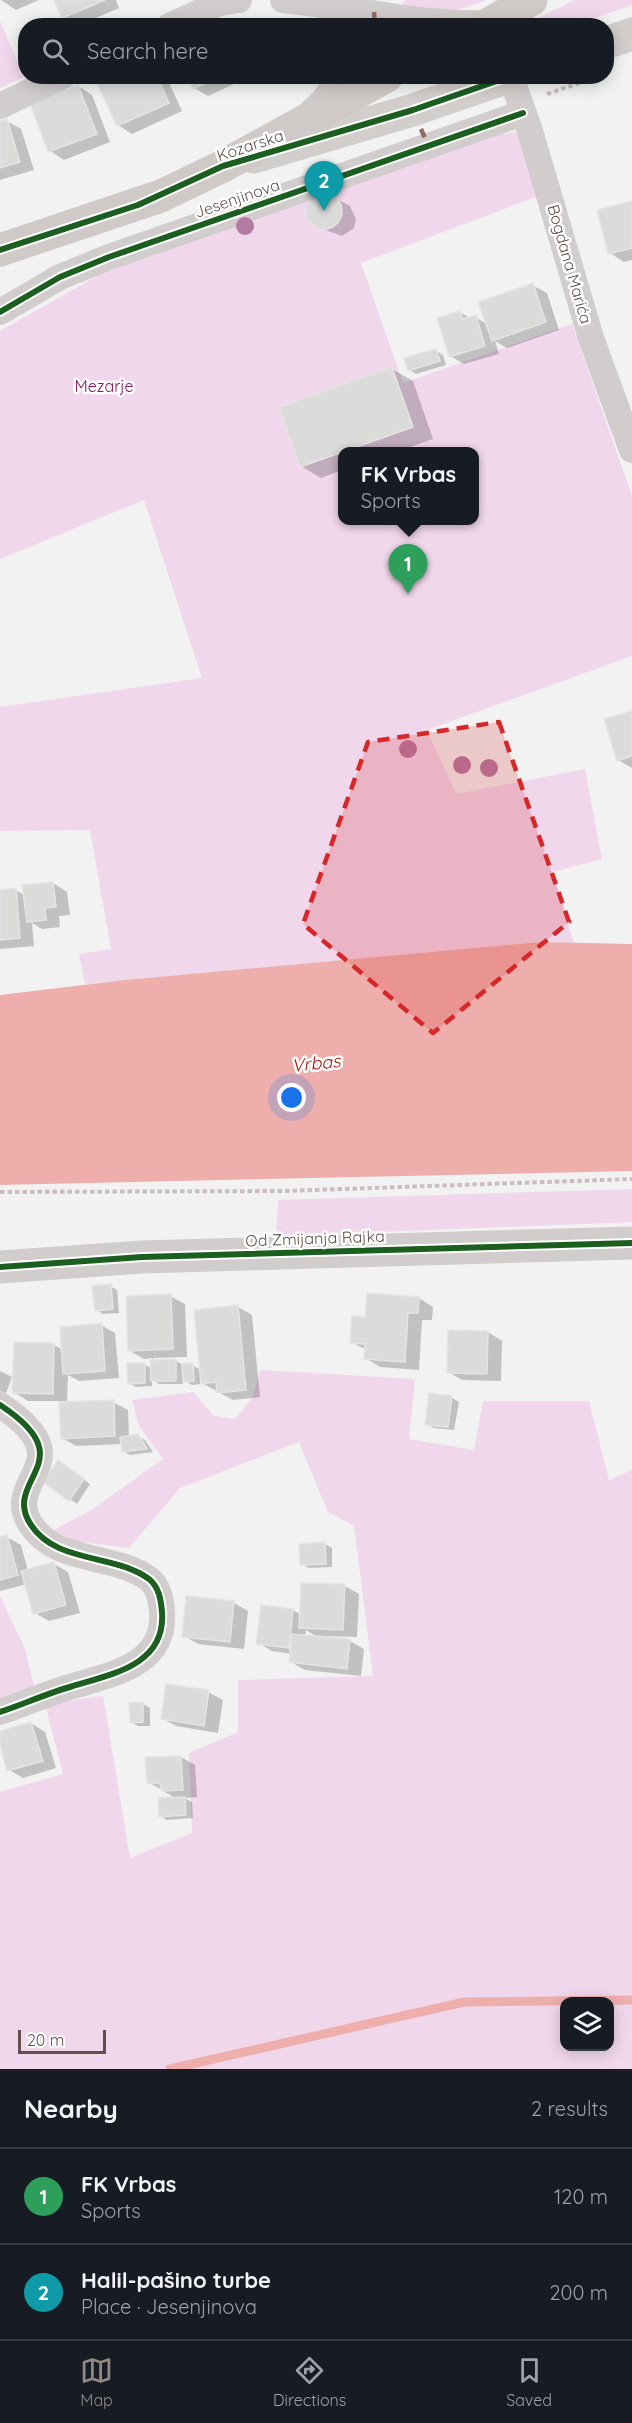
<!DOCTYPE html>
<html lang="en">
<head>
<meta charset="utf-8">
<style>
  body { margin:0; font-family:Quicksand,sans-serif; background:#242831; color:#f1f3f6 }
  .controls { position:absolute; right:18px; bottom:18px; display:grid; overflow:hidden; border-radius:12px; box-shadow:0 3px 15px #0003 }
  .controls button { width:54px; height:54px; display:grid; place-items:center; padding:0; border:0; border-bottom:2px solid #363941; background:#171b24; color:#f1f3f6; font:30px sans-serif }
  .scale { position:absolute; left:18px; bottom:15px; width:88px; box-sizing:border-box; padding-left:6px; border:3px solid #5f5049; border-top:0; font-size:16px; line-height:21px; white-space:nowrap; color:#5f5049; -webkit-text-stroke:4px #fff; paint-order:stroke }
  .you { position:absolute; left:292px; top:1098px; width:21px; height:21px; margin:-15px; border:4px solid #fff; border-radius:50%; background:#1a73e8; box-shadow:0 0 0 9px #1a73e833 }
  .badge { display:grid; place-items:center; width:39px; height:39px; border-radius:50%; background:#928984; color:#fff; font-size:20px; font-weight:700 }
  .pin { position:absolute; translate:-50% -50px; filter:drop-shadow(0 2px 3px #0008) }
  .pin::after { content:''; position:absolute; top:32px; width:21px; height:18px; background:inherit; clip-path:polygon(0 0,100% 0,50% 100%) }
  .popup { position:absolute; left:338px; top:447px; width:141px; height:78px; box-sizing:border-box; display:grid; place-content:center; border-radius:12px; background:#171b24; filter:drop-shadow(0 2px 4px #0005); font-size:20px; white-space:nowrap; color:#9ea1a6 }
  .popup b { font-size:22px; color:#f1f3f6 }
  .popup::after { content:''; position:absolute; left:50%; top:100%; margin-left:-12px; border:12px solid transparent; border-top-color:#171b24 }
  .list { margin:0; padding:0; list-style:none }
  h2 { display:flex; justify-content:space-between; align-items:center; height:78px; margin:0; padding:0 24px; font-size:26px }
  h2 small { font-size:20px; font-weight:400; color:#9ea1a6 }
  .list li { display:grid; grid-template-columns:39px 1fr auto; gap:18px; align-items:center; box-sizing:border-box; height:96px; padding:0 24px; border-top:2px solid #363941 }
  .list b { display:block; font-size:22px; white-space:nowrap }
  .list p { margin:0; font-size:20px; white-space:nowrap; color:#9ea1a6 }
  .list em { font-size:20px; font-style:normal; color:#9ea1a6 }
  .icon { flex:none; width:33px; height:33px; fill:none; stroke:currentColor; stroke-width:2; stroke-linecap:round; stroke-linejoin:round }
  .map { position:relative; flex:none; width:632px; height:2069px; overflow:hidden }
  .search { position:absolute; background:#171b24; box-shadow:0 3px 15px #0003; left:18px; right:18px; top:18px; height:66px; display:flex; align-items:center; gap:15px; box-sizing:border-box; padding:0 21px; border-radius:24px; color:#9ea1a6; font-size:22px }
  .sheet { height:270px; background:#171b24 }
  nav { display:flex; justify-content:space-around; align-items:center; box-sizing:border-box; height:84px; border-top:2px solid #363941; background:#171b24; font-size:16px; color:#9ea1a6 }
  nav a { display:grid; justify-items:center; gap:3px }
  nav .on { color:#928984 }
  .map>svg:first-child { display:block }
  .green { fill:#f1d7eb; fill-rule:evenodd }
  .water { fill:#eeafac }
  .shadow { fill:#0003; fill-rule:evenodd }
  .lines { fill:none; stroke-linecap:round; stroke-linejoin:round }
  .stream { stroke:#eeafac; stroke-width:9 }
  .building { fill:#dbdbda; stroke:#e5e4e3; stroke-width:1.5 }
  .path { stroke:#c9bdc2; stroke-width:4; stroke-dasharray:4.5 3; stroke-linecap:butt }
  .minor { stroke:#d0cdcc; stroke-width:26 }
  .tertiary { stroke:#d0cdcc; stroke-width:33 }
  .secondary { stroke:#d2cecc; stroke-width:33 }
  .primary { stroke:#cfcac8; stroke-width:33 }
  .quiet { stroke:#8d6e63; stroke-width:4.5; stroke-dasharray:9 4.5; stroke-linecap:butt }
  .cycleway-casing { stroke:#fff; stroke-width:10 }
  .cycleway { stroke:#1b5e20; stroke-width:6 }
  .tree { fill:#b47aa1 }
  .marked { fill:#d62828; fill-opacity:0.2; stroke:#d62828; stroke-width:4.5; stroke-dasharray:12 8; stroke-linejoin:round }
  .labels { text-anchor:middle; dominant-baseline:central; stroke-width:5; stroke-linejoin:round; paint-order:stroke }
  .street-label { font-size:16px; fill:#5f5049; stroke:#fff }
  .park-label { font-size:16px; fill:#82185f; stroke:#fff }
  .water-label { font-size:18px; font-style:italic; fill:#ae130d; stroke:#fff }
</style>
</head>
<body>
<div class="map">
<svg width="632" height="2069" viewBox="0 0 632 2069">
  <rect width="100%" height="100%" fill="#f2f2f2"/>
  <g class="green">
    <path d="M405,0H487L454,11L399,10Z"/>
    <path d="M575,0H632V5L575,25H524Z"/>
    <path d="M0,21L24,77L0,88Z"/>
    <path d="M516,132L524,138L541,195L361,263L403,383L572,324L632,496V656L427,730L456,794L585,769L602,859L553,872L574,943L540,942L85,984L79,954L111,949L90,830L0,831V707L202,678L144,500L0,559V331L111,268L492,136ZM342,452H474V520H342Z"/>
    <path d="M632,1189V1222L276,1236L278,1200Z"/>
    <path d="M260,1370L415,1379L409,1439L474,1450L483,1401H589L609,1480L632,1470V2069H0V1792L63,1774L45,1704L103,1696L130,1858L192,1833L189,1753L238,1732V1680L373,1676L354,1526L328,1512L299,1442L180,1488L129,1548L74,1541L53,1530L90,1511L163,1459L139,1426L132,1400L193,1392L214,1416L235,1419L253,1397ZM564,2002H610V2046H564Z"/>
    <path d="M0,1596L25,1649L34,1686L0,1699Z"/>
  </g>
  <path class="water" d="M540,942L632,944V1171L0,1185V995L125,980Z"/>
  <g class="shadow">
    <path d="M1,0H39L16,10Z"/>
    <path d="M55,0H116L119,8L77,26L63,17Z"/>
    <path d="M103,76H166L182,111L132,134L118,125Z"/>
    <path d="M189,76H251L208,96L194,88Z"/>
    <path d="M78,86L92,95L110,142L64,160L50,151Z"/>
    <path d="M7,121L21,129L34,170L0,180V123Z"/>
    <path d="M318,195H329L350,206L356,219L354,228L342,236L328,231L313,223L307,212L310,202Z"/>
    <path d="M632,202V260L624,262L610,253Z"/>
    <path d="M532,285L547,293L559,330L507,348L495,341L499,354L464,364L450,356L460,312L470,318L475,317L487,324Z"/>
    <path d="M436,351L443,355L446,365L416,374L409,370Z"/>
    <path d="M392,369L413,381L433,439L396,452H342V470L321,478L301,466Z"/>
    <path d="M632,712V768L618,760Z"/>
    <path d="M53,883L67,892L70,915L59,916L60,927L42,929L32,923L34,946L0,949V891L15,890L25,895Z"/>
    <path d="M110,1286L117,1290L119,1313L103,1314L96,1310Z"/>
    <path d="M170,1296L185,1304L187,1357L153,1358V1361H176L183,1365H192L201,1370L238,1307L252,1315L260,1397L233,1400L200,1382L201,1384L192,1385L183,1380V1384H159L152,1380V1386L136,1387L129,1383L144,1364L152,1369V1358L144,1359L130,1351Z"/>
    <path d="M419,1298L433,1307L432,1320H422L419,1370L380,1367L365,1358L366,1350L352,1342L366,1319Z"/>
    <path d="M101,1325L115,1333L119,1378L79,1381L68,1375L67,1404L113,1402L128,1410L129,1437L138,1436L145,1440L153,1452L130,1455L123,1451L122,1444L76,1446L62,1438L60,1401H28L14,1392L54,1345L63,1350Z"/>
    <path d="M488,1332L502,1341L501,1381L462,1380L448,1372Z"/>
    <path d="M0,1371L12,1377L6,1393L0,1391Z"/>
    <path d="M452,1398L459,1402L454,1430L433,1428L427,1424Z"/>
    <path d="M65,1466L90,1484L77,1504L45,1482Z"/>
    <path d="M7,1537L21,1545L28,1571L54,1564L68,1572L80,1613L49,1621L35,1613L27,1584L0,1591V1538Z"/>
    <path d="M325,1544L332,1548V1567L309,1568L302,1564Z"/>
    <path d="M345,1586L359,1594L357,1637L328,1636V1639L350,1641L364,1649L361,1676L305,1670L291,1662L292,1654L272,1651L258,1643L262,1607L293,1610L301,1615ZM306,1630L319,1638L305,1636ZM283,1643L292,1648V1651L282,1645Z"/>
    <path d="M188,1598L234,1603L248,1611L244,1649L198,1644L184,1636Z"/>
    <path d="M208,1692L223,1700L218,1733L176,1726L162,1718Z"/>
    <path d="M143,1704L150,1708V1726H138L131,1722Z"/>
    <path d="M31,1723L45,1732L56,1768L23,1778L9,1770L0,1741V1733Z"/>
    <path d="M181,1757L195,1765L197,1797L184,1798L192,1802L193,1818L167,1820L160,1816L177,1799L148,1782Z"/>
  </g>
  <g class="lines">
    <path class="stream" d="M170,2069L464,2002L632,2000"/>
  </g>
  <g class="building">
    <path d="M54,0H105L62,18Z"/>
    <path d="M99,76H157L169,103L117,126L95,79Z"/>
    <path d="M187,76H220L193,89Z"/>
    <path d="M78,85L97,134L48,152L30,103Z"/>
    <path d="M7,119L20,162L0,168V121Z"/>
    <circle cx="324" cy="211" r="18"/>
    <path d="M632,201V248L608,254L597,210Z"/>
    <path d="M533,283L546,322L492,341L478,302Z"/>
    <path d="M460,311L463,319L476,315L485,346L449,357L437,318Z"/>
    <path d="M436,349L440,361L408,371L404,358Z"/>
    <path d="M392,367L413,427L300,467L279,407Z"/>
    <path d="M632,711V756L617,761L604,719Z"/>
    <path d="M53,882L56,907L45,908L46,920L27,922L22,885Z"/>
    <path d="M16,888L20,938L0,940V890Z"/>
    <path d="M111,1284L113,1309L95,1311L92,1286Z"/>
    <path d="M367,1293L419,1297L418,1313H408L405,1362L364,1359L365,1344L350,1343L352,1316L365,1317Z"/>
    <path d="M171,1294L173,1349L128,1351L126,1296Z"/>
    <path d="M238,1305L246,1390L217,1393L216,1382L201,1384L194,1310Z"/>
    <path d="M102,1323L105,1371L63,1374L60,1327Z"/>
    <path d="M448,1330L488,1331L487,1374L447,1373Z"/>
    <path d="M14,1342L54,1343L53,1394L12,1393Z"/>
    <path d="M176,1359V1381H151L150,1360Z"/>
    <path d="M127,1363H145V1383L128,1384Z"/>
    <path d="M193,1363L194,1381L183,1382L182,1364Z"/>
    <path d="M429,1393L452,1396L448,1427L425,1425Z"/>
    <path d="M114,1400L115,1436L61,1439L59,1402Z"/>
    <path d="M138,1434L147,1449L122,1452L120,1437Z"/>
    <path d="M58,1460L84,1479L69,1501L43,1482Z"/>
    <path d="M7,1535L18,1575L0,1580V1537Z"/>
    <path d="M325,1542L326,1564L300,1565L299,1544Z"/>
    <path d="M54,1562L66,1605L33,1614L21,1571Z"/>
    <path d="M301,1583L345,1584L343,1630L299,1628Z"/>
    <path d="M186,1596L234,1601L230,1642L182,1637Z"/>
    <path d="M261,1605L293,1609L289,1648L256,1644Z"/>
    <path d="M292,1634L350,1639L347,1669L289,1662Z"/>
    <path d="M166,1684L209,1690L204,1726L161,1719Z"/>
    <path d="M143,1702V1722L130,1723L129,1703Z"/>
    <path d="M31,1722L43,1761L7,1771L0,1746V1731Z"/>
    <path d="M181,1756L183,1790L161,1791L160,1783H147L145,1757Z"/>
    <path d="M185,1797L186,1815L159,1817L158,1798Z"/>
  </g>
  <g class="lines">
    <g class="path">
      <path d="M547,94L600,76"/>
      <path d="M0,1192L285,1191L632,1179"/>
    </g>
    <g class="minor">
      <path d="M283,0C352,7 419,26 489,23"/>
      <path d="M169,26L220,3L239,0"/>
      <path d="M511,77L530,131L591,338L632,450"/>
      <path d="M0,106L63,76"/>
      <path d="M311,112L324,100L341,76"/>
      <path d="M0,312L60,277L109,257L523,113"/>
      <path d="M0,1405C87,1462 0,1479 31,1525C57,1564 113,1553 149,1579C159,1587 161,1600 162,1612C166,1665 112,1674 73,1686C48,1693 24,1704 0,1712"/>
    </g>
    <path class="tertiary" d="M0,1267L142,1257L632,1243"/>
    <g class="secondary">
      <path d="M606,43L632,34"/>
      <path d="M254,157L413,110L511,76"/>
    </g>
    <g class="primary">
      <path d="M485,26L531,0"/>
      <path d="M0,250L161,196L223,166L387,76"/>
    </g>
    <g class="quiet">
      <path d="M374,12L375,26"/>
      <path d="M421,129L428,145"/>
    </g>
    <g class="cycleway-casing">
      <g id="cycleway">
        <path d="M0,250L138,205L223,166L413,110L511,76"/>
        <path d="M0,312L60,277L109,257L523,113"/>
        <path d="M0,1267L142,1257L632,1243"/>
        <path d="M0,1405C87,1462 0,1479 31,1525C57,1564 113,1553 149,1579C159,1587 161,1600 162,1612C166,1665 112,1674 73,1686C48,1693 24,1704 0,1712"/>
      </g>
    </g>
    <use href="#cycleway" class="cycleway"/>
  </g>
  <g class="tree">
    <circle cx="245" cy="226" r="9"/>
    <circle cx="408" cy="749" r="9"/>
    <circle cx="462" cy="765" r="9"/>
    <circle cx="489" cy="768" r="9"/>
  </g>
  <path class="marked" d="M499,722L569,922L433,1033L303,924L368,742Z"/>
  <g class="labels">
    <g class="street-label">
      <text transform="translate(250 145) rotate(-18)">Kozarska</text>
      <text transform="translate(237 198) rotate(-19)">Jesenjinova</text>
      <text transform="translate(570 264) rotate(74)">Bogdana Marića</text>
      <text transform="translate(315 1238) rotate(-2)">Od Zmijanja Rajka</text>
    </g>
    <g class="park-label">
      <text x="104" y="386">Mezarje</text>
    </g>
    <g class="water-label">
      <text transform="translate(316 1063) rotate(-6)">Vrbas</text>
    </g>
  </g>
</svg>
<div class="controls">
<button><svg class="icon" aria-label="layers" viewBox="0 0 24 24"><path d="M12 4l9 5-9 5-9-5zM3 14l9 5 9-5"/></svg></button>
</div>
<div class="scale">20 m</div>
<div class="you"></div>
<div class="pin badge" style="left:408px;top:594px;background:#2e9e5b">1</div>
<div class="popup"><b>FK Vrbas</b>Sports</div>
<div class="pin badge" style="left:324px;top:211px;background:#0f9aa8">2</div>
<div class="search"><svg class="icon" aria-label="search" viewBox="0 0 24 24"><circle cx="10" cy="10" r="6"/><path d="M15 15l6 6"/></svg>Search here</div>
</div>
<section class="sheet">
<h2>Nearby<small>2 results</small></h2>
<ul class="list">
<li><span class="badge" style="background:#2e9e5b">1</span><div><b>FK Vrbas</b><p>Sports</p></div><em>120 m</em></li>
<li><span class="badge" style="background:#0f9aa8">2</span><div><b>Halil-pašino turbe</b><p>Place · Jesenjinova</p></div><em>200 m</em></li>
</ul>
</section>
<nav>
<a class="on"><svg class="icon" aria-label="map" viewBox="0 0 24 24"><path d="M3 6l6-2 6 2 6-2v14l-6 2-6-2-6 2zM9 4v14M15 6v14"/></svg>Map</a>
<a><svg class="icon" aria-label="directions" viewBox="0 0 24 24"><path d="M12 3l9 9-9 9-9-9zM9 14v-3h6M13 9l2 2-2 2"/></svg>Directions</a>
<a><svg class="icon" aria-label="saved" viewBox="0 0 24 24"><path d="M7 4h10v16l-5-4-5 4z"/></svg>Saved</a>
</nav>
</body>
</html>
